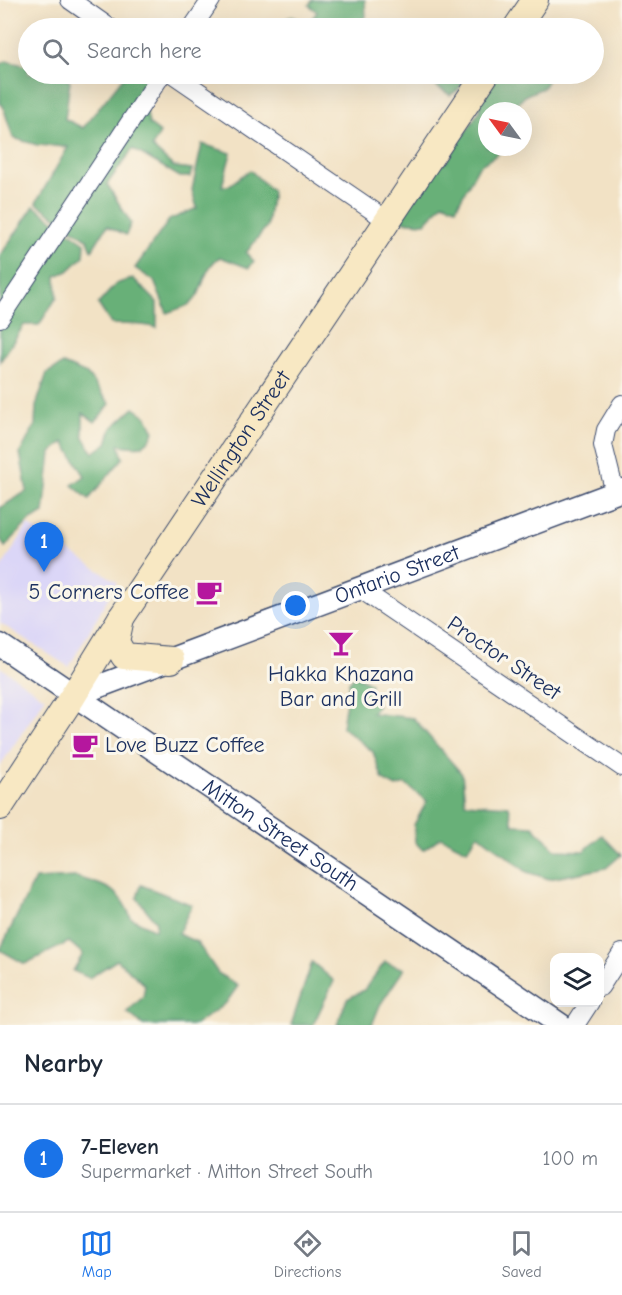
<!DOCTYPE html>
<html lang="en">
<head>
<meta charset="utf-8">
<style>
  body { margin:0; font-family:"Comic Neue",sans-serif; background:#f2f2f3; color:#1f2937 }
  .controls { position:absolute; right:18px; bottom:18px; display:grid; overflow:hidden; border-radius:12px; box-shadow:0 6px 24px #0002 }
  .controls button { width:54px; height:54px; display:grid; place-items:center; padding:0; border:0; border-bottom:2px solid #e0e1e3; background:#fff; color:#1f2937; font:30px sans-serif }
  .compass { position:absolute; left:478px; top:102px; width:54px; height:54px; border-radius:50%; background:#fff; box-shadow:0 6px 24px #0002; rotate:303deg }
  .you { position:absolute; left:296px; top:606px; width:21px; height:21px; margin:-15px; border:4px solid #fff; border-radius:50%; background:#1a73e8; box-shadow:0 0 0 9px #1a73e833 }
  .badge { display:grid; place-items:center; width:39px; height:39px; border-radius:50%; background:#1a73e8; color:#fff; font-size:20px; font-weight:700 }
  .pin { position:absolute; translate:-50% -50px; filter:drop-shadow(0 2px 3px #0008) }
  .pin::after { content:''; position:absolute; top:32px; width:21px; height:18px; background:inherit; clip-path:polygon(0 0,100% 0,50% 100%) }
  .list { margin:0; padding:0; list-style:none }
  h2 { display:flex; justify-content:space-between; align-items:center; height:78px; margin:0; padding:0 24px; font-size:26px }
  h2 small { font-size:20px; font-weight:400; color:#747a83 }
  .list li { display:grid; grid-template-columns:39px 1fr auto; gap:18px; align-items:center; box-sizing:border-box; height:108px; padding:0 24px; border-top:2px solid #e0e1e3 }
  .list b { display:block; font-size:22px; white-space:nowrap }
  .list p { margin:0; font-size:20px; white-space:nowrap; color:#747a83 }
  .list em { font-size:20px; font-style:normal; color:#747a83 }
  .icon { flex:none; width:33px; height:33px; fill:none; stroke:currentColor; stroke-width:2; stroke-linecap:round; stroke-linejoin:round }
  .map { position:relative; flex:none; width:622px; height:1025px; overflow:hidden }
  .search { position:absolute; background:#fff; box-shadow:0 6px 24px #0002; left:18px; right:18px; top:18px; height:66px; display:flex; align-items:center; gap:15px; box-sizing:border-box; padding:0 21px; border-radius:33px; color:#747a83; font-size:22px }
  .sheet { height:186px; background:#fff }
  nav { display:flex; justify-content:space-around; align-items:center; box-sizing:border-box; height:84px; border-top:2px solid #e0e1e3; background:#fff; font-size:16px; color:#747a83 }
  nav a { display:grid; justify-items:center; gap:3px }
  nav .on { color:#1a73e8 }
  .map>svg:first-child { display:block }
  .built { fill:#dbd6f7 }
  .forest { fill:#67b078; stroke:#41706b; stroke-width:1.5 }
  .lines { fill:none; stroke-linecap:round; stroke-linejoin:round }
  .minor-casing { stroke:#3b4a6d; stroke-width:20 }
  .tertiary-casing { stroke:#3b4a6d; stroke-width:25 }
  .secondary-casing { stroke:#3b4a6d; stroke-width:28 }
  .minor { stroke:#fff; stroke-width:18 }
  .tertiary { stroke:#fff; stroke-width:22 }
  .secondary { stroke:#f8e8c3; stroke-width:26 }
  .labels { text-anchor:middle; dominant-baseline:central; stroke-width:6; stroke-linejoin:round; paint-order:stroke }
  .street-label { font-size:22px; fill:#1b2f5e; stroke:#fbf7ec }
  .poi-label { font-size:22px; fill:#1b2f5e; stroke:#fbf7ec; text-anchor:end }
</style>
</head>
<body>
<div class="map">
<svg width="622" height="1025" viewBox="0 0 622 1025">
  <rect width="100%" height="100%" fill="#fbf7ec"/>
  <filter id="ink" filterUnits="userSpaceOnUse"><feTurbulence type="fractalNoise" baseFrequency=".0167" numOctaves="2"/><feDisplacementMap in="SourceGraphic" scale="12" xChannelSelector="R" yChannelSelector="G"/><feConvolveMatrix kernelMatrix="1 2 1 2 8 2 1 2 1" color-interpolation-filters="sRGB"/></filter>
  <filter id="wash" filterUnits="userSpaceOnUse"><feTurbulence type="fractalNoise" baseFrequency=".008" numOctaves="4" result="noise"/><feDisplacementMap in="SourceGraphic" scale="24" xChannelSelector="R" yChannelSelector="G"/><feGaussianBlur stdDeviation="1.35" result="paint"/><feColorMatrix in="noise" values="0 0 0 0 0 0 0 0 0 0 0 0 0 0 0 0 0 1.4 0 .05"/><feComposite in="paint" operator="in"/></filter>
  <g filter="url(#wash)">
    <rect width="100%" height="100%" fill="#f2e2c5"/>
    <g class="built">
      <path d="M28,525L117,582L69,667L0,623V570Z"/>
      <path d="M0,667L45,698L0,766Z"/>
    </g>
    <g class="forest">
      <path d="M312,0H365L366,17L352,23L348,28H277L278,24L291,16L308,24L317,12L309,5Z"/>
      <path d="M6,61L28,66V74H55L70,81L65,119L83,128L126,74L151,80L144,99L149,124L160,133L152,147L174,167L192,169L190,177H180L133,149L107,184L131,223L126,235L107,226L92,250L88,240L36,203L68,147L37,145L13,138L3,106L0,103V65Z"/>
      <path d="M431,74H469L458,90L450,95L430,82Z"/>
      <path d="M495,74H551L543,88L526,95L518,103L521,111H487V147H502L498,154L479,166L456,208L443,203L425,223L397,221L430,171L446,162L480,110L478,98Z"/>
      <path d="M202,144L231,153L222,186H228L250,170L272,191L267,226L246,253L254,261L249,268L220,257C201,269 205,294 190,304C184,308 174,310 167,313L154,281L135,268L169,220L197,208L192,190Z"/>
      <path d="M34,206L85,243L84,256L68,271L56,276L57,297L39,325H24L0,362V327L3,324L0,321V256Z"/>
      <path d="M133,278L157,302V328C142,323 127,325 111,324L98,304L116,284Z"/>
      <path d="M63,364L87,374L110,404L95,422L83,413V435L93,453L107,443L112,428L134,408L147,417L154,432C145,451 137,447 119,445L123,458L89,499L72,485L85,476L64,442L51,453L44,513L29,521L5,547L0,538V508L27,491L20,453L35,425L36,406L47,373Z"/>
      <path d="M355,675L371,684L368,692L378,706L371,713L413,718L462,774L465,803L509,806L513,825L533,826L556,850L584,851L602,835L621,855L606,868L549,879L527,872L478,834L467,850L441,837L423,850L415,842L414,825L427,801L405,784L396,787L383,780L373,752L342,727L349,682Z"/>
      <path d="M76,877C104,885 119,887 131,918L155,930L156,922L137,898L141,885L192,905L178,934L197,942L218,973L238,986L226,1003L195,1025H143L127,1012L143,997L145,985L117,960L89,978L73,971L83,954L69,942L25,964L0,950L35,879Z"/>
      <path d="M312,962L334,981L313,1025H291Z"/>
      <path d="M385,962L404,969L380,1005L372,1025H337L347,999L364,990Z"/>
    </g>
  </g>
  <g filter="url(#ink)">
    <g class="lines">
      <g class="minor-casing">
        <g id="minor">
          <path d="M70,0L110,28"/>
          <path d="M192,28L211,0"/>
          <path d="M173,74L388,221"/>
          <path d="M0,318L162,74"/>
          <path d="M615,493L603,445L606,430L622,404"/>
          <path d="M359,588L622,767"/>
          <path d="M600,987L622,953"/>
          <path d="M575,1025L590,1002"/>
        </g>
      </g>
      <g class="tertiary-casing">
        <g id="tertiary">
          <path id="s1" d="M0,645L561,1025"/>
          <path id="s2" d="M73,696L622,490"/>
        </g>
      </g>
      <g class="secondary-casing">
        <g id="secondary">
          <path d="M516,28L535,0"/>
          <path d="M121,618L116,642L124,656L171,660"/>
          <path id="s3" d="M0,807L73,696L121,618L486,74"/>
        </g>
      </g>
      <use href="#minor" class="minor"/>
      <use href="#tertiary" class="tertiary"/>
      <use href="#secondary" class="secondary"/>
    </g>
  </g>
  <defs>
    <g id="cafe-bare" transform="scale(2.07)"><path d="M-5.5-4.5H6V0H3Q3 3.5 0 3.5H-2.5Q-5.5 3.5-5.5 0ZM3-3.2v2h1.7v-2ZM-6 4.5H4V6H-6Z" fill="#b5179e" stroke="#fbf7ec" stroke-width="2.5" paint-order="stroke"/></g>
    <g id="bar-bare" transform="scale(2.07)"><path d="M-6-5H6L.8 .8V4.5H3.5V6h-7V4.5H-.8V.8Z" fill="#b5179e" stroke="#fbf7ec" stroke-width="2.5" paint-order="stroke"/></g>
  </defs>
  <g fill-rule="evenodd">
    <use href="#cafe-bare" x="209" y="592"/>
    <use href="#bar-bare" x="341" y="643"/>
    <use href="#cafe-bare" x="85" y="745"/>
  </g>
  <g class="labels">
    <g class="street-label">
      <text stroke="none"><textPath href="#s3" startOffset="440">Wellington Street</textPath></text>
      <text stroke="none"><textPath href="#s2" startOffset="346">Ontario Street</textPath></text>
      <text transform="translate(504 658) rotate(34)">Proctor Street</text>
      <text stroke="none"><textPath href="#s1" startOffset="339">Mitton Street South</textPath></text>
    </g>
    <g class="poi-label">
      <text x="189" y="592">5 Corners Coffee</text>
      <text x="341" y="674" text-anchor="middle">Hakka Khazana<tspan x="341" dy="25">Bar and Grill</tspan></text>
      <text x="105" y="745" text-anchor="start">Love Buzz Coffee</text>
    </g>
  </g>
</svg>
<div class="controls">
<button><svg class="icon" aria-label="layers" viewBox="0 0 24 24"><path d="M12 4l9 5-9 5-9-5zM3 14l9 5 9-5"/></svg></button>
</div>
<svg class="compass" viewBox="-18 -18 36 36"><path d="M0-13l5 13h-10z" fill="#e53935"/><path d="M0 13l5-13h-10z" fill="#747a83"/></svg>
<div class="you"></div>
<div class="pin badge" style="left:44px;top:572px">1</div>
<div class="search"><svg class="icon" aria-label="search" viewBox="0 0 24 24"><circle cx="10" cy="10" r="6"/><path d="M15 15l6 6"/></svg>Search here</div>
</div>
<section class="sheet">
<h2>Nearby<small></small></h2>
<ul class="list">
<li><span class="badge">1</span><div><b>7-Eleven</b><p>Supermarket · Mitton Street South</p></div><em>100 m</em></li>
</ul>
</section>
<nav>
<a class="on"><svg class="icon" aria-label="map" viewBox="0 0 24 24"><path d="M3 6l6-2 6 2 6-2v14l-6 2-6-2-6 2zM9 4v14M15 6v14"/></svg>Map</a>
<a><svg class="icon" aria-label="directions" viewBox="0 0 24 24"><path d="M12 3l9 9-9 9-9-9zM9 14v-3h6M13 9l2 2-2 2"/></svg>Directions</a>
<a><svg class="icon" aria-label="saved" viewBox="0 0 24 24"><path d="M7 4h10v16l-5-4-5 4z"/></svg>Saved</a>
</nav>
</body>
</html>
